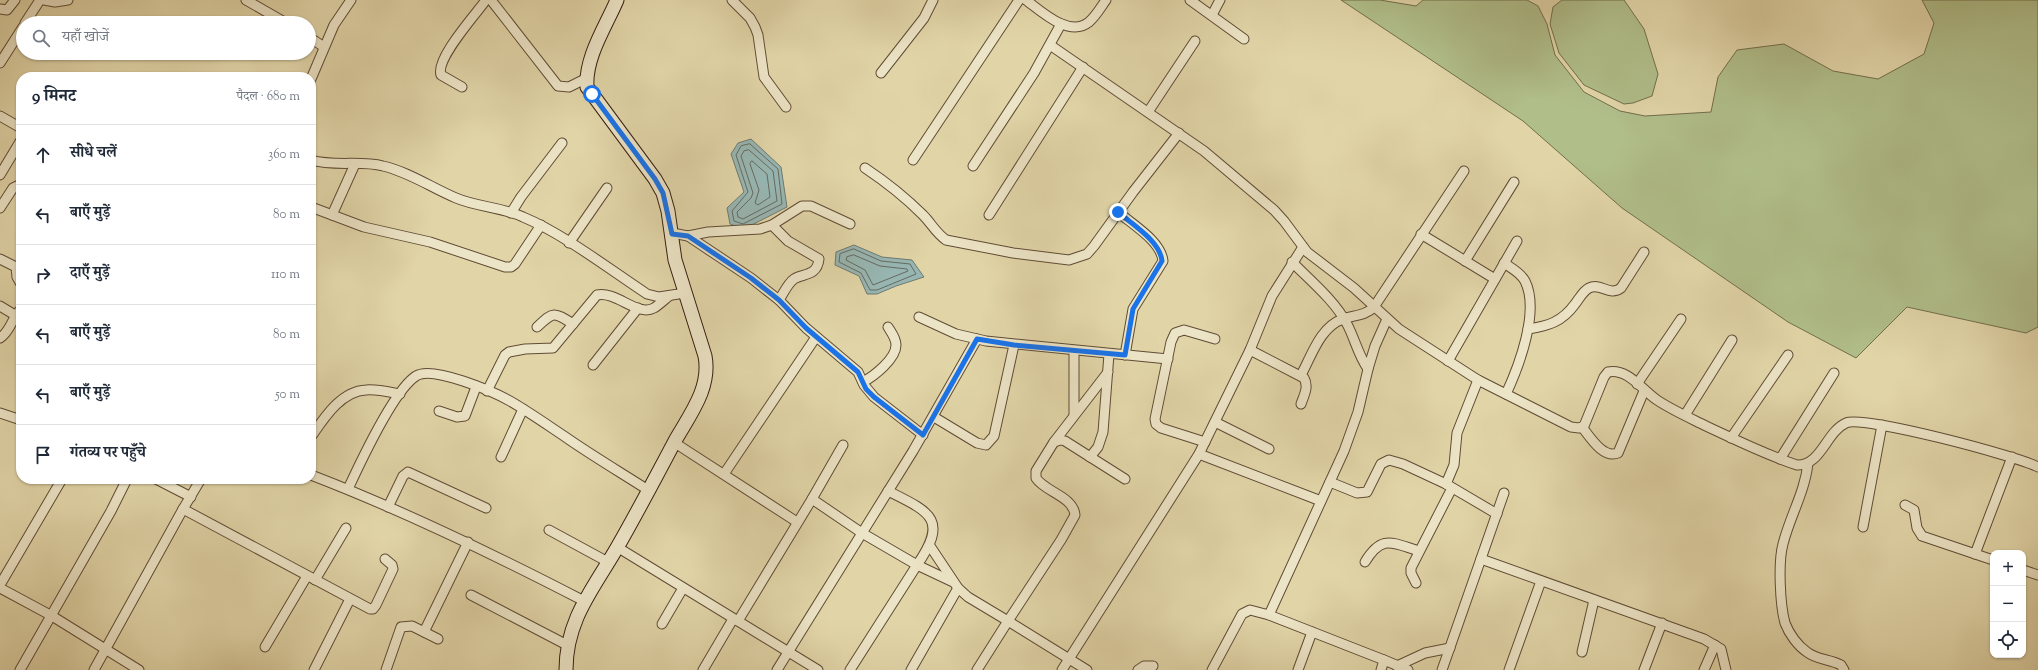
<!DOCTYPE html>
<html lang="hi">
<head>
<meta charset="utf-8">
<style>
  body { margin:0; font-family:"Sorts Mill Goudy","Noto Serif Devanagari",serif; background:#f2f2f3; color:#1f2937 }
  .controls { position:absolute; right:12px; bottom:12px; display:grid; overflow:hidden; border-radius:8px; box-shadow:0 1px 3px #0004 }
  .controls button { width:36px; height:36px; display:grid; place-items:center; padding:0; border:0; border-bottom:1px solid #e0e1e3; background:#fff; color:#1f2937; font:20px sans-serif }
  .stop { position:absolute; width:12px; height:12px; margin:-9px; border:3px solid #1a73e8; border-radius:50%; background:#fff }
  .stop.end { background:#1a73e8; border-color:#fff; box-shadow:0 1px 4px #0008 }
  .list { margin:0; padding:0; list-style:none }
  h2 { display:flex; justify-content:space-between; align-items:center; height:52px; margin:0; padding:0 16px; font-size:17px }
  h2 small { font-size:13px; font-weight:400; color:#747a83 }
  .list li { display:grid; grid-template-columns:26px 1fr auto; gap:12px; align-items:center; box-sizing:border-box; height:60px; padding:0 16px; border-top:1px solid #e0e1e3 }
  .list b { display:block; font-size:15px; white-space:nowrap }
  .list em { font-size:13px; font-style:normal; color:#747a83 }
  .icon { flex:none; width:22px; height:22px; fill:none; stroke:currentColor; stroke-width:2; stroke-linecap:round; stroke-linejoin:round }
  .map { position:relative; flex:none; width:2038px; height:670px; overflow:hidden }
  .search { position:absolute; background:#fff; box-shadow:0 1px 3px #0004; left:16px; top:16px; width:300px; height:44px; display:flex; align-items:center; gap:10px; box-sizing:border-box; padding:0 14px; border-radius:22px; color:#747a83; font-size:15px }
  .panel { position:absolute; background:#fff; box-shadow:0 1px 3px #0004; left:16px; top:72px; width:300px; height:412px; border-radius:16px }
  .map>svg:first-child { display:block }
  .green { fill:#b0be8a; stroke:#726e4c }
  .water { fill:#97b6b2; stroke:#707971 }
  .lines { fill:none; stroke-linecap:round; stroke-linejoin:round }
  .shore { stroke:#666a60; stroke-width:1 }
  .street-casing { stroke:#604c35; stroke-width:11 }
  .secondary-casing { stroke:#351e0f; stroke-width:15 }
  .street { stroke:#ece4c6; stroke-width:9 }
  .secondary { stroke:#ece4c6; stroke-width:13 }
  .route { stroke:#1a73e8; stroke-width:5 }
</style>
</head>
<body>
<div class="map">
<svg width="2038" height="670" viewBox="0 0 2038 670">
  <rect width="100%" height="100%" fill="#e1d5a8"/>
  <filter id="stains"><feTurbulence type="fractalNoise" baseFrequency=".005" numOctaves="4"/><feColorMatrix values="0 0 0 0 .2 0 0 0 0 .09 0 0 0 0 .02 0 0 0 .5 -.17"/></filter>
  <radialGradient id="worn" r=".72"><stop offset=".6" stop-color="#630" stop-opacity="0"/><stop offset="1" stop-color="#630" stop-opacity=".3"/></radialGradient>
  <g class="green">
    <path d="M1341,0H1380L1416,6L1423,0H1527L1538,6L1547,24L1555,55L1584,92L1620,111L1645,116L1711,112L1718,77L1737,50L1784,44L1833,71L1878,79L1924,54L1934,23L1922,0H2038V327L2026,333L1907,307L1856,358L1788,322L1622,208L1523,121Z"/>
    <path d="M1562,0H1624L1644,29L1658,74L1652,96L1633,103L1624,104L1584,85L1559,53L1550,24L1553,7Z"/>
  </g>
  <g class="water">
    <path d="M751,139L781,167L787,207L744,229L730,224L727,208L744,192L731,154L738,143Z"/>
    <path d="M854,245L882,257L912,260L924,277L896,286L877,294H867L859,276L835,265L836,252Z"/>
  </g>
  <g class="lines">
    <g class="shore">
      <path d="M750,144L778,169L782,204L743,224L734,221L732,211L748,192L736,155L741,146Z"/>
      <path d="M749,150L773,171L777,201L743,219L738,217L737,212L751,198L753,193L741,156L744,151Z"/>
      <path d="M752,161L767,174L770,197L758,205L755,203L759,190L750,164Z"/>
      <path d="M854,249L881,261L910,264L916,274L877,290H870L861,273L839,262L840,254Z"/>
      <path d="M854,255L880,266L907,269L908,271L873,285L865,270L846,260L847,257Z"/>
    </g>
    <g class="street-casing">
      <g id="street">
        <path d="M44,0L55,2L68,0"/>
        <path d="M246,0L286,23"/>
        <path d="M491,0L558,86L569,87L587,78"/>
        <path d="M732,0L750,18L755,27L758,35L764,77L786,107"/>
        <path d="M1026,0C1041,11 1069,38 1089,22C1096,16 1101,7 1106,0"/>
        <path d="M1190,0L1244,39"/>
        <path d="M0,9L7,10L15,0"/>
        <path d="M1212,15L1220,0"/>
        <path d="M25,23L40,0"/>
        <path d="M309,37L324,47"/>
        <path d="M1050,45L1204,151L1274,210L1284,221L1307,252L1354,288L1399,329L1478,380L1571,427L1579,428L1584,426L1604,377L1608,372C1628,368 1642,390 1657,400C1672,410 1690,418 1706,426C1736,440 1766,455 1797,465C1821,466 1826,432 1846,423C1863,415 2017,456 2038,467"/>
        <path d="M0,63L23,27"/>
        <path d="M881,73L924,18L933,0"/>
        <path d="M311,79L334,25L351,0"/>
        <path d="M462,87L441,75C435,59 476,14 486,0"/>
        <path d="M1148,112L1195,41"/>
        <path d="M0,116L21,128"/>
        <path d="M311,160C335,167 360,160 383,166C409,172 432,188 456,198C477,207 502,207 523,217C564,234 609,269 647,294L659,297L685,293"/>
        <path d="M913,160L1019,0"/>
        <path d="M973,166L1034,73L1061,24"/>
        <path d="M865,168C886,182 905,197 923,215C931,223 936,233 946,240L1013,253L1069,260L1087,254L1094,246L1133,192L1179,133"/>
        <path d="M0,175L21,140"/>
        <path d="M311,207L364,227L430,242L505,267H511L515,264L541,225"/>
        <path d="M0,208L13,188L21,184"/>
        <path d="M1118,212C1133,225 1161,241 1163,261L1133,309L1125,355"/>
        <path d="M511,213L521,197L562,143"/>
        <path d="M332,215L355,164"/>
        <path d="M989,215L1083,67"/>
        <path d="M772,225L788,241L819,259C817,277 803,273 794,279C788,283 783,294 779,300"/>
        <path d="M672,233L688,236L708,232L760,229L772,225L802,206H811L850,224"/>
        <path d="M1421,234L1495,279"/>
        <path d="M688,236L751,278L779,300L806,328L858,372L864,385L874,397L923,435"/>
        <path d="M569,243L607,188"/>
        <path d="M0,259L16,267L17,277L21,284"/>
        <path d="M1465,261L1514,182"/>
        <path d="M1504,263C1511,268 1521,273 1525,281C1540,311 1519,366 1506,394"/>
        <path d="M0,306L15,315"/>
        <path d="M919,317L956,334L986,341L1168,359"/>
        <path d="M537,327C553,312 553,311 573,324"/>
        <path d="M1528,329C1548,326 1562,322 1575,304C1579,299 1583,291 1589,288C1601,282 1609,297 1621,288L1644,252"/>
        <path d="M0,338C11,331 12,317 21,309"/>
        <path d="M1250,350L1304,378C1309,387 1304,395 1301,404"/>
        <path d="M1448,361L1517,241"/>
        <path d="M593,365L638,308"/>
        <path d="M1368,369L1375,346L1387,319"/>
        <path d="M1301,375C1312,355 1320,327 1343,319C1354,315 1365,316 1374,307L1464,171"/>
        <path d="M863,382C874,376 896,359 896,345C896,338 891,332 888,327"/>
        <path d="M1637,384L1681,319"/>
        <path d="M487,391L505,355L509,352L525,349L553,348L597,295C617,291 637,317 654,308C659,305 664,300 669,296"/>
        <path d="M439,411L457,417L465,416L476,387"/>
        <path d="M0,413L21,420"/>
        <path d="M1074,414V351"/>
        <path d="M1685,415L1732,340"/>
        <path d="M934,417L977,443L986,445L994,436L1014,345"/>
        <path d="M1215,422L1269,449"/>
        <path d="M1582,427C1590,437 1603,459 1618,453L1644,391"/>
        <path d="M311,437C324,418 341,391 366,390C377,389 389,392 400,394"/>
        <path d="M1731,438L1788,355"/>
        <path d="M1054,442L1108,372"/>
        <path d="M1205,442L1161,428L1156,424L1155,419L1171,342L1175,333L1184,330L1215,339"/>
        <path d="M675,443L797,522"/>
        <path d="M1199,454L1321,501"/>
        <path d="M501,457L523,409"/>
        <path d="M1090,457L1098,447L1103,432L1109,354"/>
        <path d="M1780,459L1834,373"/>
        <path d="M1808,463C1805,492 1790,516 1783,544C1778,562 1780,605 1785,623C1789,634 1798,646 1807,652C1817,660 1830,659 1841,665L1844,670"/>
        <path d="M724,474L816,337"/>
        <path d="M311,475C405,511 495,555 584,601"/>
        <path d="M156,479L191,497"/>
        <path d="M1330,482L1357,493L1367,492L1381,464L1389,460L1403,464L1446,484L1497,514"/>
        <path d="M1446,484L1454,465L1457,433L1478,380"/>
        <path d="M348,489C360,463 394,390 416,376C432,365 494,392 510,401C529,412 546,424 564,436C591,455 620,472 648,490"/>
        <path d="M888,491C930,512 949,519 917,565L953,582"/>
        <path d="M812,499L843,445"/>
        <path d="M1905,505L1914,510L1917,528L1922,536L1993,560"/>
        <path d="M388,507L403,476L408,472L486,508"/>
        <path d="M183,509L201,479"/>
        <path d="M1863,527L1882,425"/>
        <path d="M549,530L608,562"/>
        <path d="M930,546L958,588L968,597L1008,621L1061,540L1075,515C1073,496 1045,492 1036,478V471L1054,442L1061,440L1065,441L1125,479"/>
        <path d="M617,547L818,670"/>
        <path d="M1975,554L2012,457"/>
        <path d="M1481,559L1704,639L1721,649L1726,670"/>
        <path d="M1365,562C1382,534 1392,543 1419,551"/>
        <path d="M2023,570L2038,575"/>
        <path d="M315,580L346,528"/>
        <path d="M1416,583L1411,573V568L1452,488"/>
        <path d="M0,585L62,479"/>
        <path d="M0,588L52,616L139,670"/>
        <path d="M471,595L567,645"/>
        <path d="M1269,615L1384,660"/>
        <path d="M738,621L812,499L862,533L917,565L850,670"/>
        <path d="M662,624L683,588"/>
        <path d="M424,632L468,542"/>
        <path d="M265,647L307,576"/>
        <path d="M1582,652L1594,600"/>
        <path d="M1397,666L1425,653L1450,648"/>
        <path d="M20,670L111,511L127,479"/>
        <path d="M94,670L183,509L370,609H373L376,605L393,569L392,565L385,559"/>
        <path d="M314,670L350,599"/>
        <path d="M386,670L401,627L412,626L438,639"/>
        <path d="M703,670L733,619"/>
        <path d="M777,670L913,451L977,339"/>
        <path d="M911,670L958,588"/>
        <path d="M977,670L1008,621L1087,670"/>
        <path d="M1062,670L1199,454L1250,350L1272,296L1303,247"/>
        <path d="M1138,670L1144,666H1153"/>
        <path d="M1212,670L1242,614L1250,610L1269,615L1344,451L1358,412L1368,369C1358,355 1355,339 1347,324C1335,301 1311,281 1292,262"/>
        <path d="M1298,670L1312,632"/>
        <path d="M1381,670L1384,660L1408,670"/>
        <path d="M1442,670L1504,493"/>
        <path d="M1509,670L1541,581"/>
        <path d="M1644,670L1662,623"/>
        <path d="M1704,670L1715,645"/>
      </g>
    </g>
    <g class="secondary-casing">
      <path id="secondary" d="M566,670C566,619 594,588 618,546C638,511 657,475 676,439C691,413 711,387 705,356L675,260L668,211L663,193L655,179L587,87C585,57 606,26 617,0"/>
    </g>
    <use href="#street" class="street"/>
    <use href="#secondary" class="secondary"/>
  </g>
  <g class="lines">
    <path class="route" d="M592,94L655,179L663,193L672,234L688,236L751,278L779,300L806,328L858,372L866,389L874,397L923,435L977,339L1014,345L1125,355L1133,309L1162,261C1160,241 1133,225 1118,212"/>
  </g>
  <rect width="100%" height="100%" filter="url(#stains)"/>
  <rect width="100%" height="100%" fill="url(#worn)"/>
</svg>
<div class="controls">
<button>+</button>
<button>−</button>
<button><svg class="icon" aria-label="locate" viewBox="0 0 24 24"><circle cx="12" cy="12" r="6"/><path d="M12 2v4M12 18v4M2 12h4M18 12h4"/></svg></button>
</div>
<div class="stop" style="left:592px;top:94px"></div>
<div class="stop end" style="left:1118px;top:212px"></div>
<div class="search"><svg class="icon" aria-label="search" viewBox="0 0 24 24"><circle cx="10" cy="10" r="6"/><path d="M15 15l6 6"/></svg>यहाँ खोजें</div>
<section class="panel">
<h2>9 मिनट<small>पैदल · 680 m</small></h2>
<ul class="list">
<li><svg class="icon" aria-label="ahead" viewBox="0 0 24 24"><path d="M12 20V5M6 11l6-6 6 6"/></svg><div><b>सीधे चलें</b></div><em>360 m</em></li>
<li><svg class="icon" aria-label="left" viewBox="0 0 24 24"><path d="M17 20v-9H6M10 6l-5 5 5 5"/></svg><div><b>बाएँ मुड़ें</b></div><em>80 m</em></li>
<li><svg class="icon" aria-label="right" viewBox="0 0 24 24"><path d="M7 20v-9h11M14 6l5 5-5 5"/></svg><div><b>दाएँ मुड़ें</b></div><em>110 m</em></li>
<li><svg class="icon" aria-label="left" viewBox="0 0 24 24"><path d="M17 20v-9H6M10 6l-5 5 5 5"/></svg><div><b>बाएँ मुड़ें</b></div><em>80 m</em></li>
<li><svg class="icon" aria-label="left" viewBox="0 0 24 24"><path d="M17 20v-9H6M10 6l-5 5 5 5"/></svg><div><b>बाएँ मुड़ें</b></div><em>50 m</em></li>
<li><svg class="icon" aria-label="arrive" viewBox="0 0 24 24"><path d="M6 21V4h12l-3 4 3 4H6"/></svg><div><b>गंतव्य पर पहुँचे</b></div></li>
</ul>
</section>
</div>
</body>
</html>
